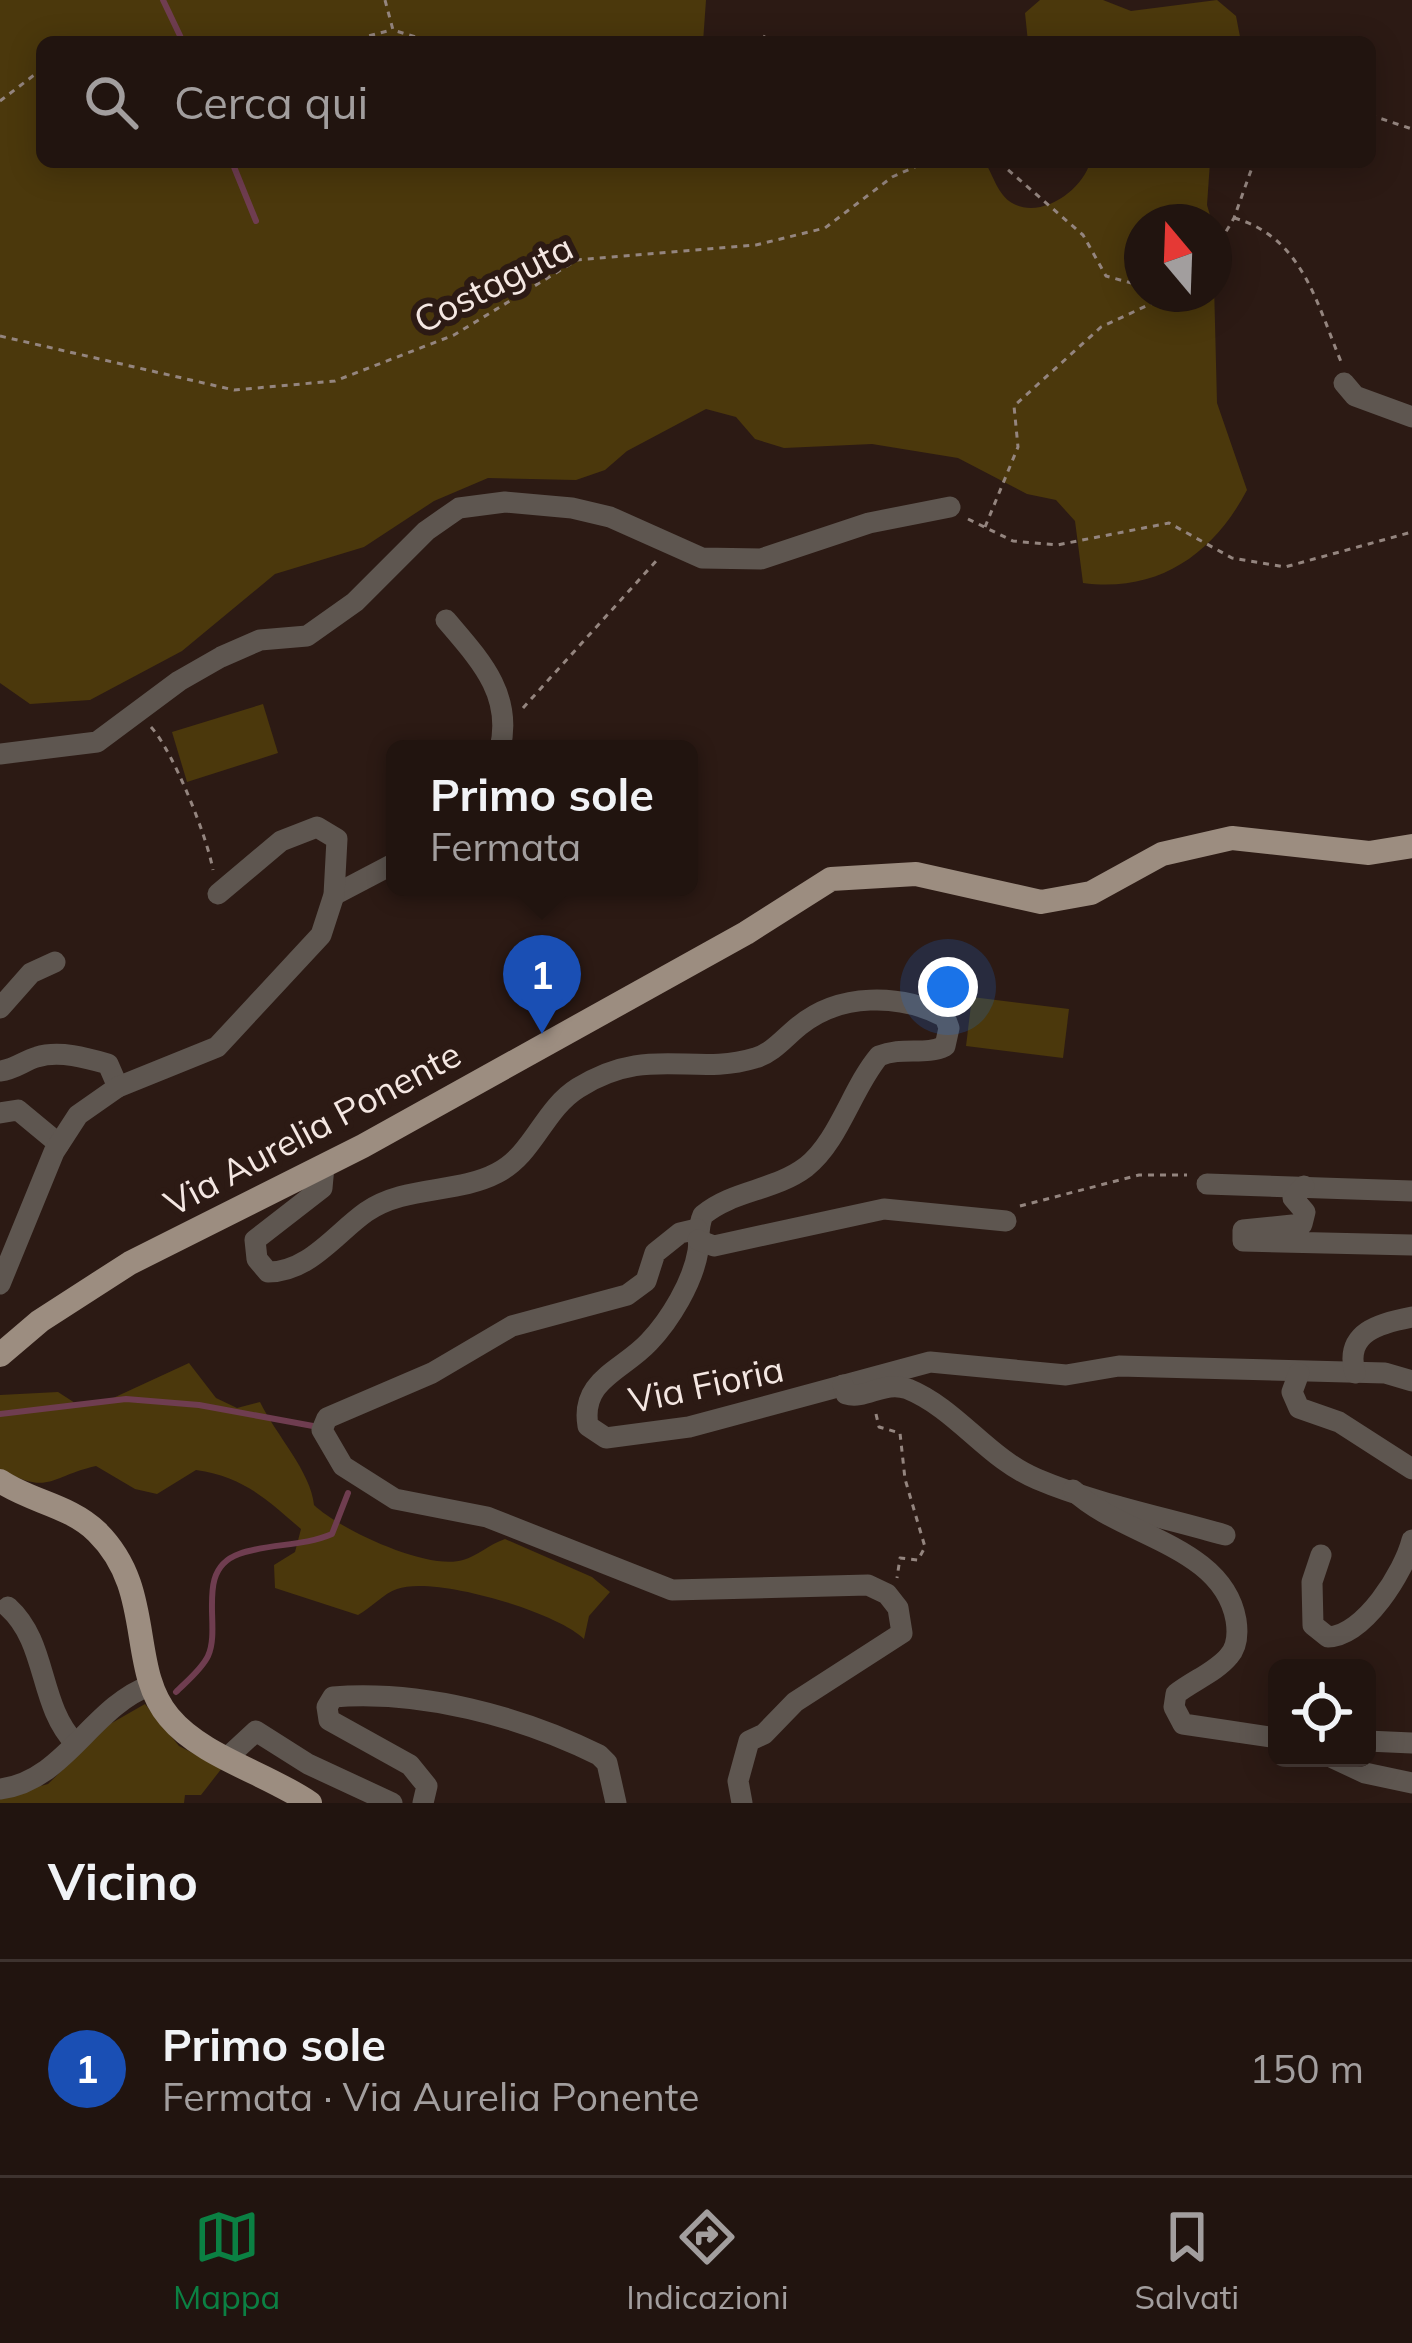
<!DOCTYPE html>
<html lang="it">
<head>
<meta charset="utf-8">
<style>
  body { margin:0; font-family:Mulish,sans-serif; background:#291d18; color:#f1f3f6 }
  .controls { position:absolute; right:36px; bottom:36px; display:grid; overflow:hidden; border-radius:18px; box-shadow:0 6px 30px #0003 }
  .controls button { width:108px; height:108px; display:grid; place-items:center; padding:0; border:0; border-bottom:3px solid #3e332f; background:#21140f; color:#f1f3f6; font:60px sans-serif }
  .compass { position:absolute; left:1124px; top:204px; width:108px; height:108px; border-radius:50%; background:#21140f; box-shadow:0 6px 30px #0003; rotate:341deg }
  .you { position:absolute; left:948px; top:987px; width:42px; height:42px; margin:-30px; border:9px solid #fff; border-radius:50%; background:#1a73e8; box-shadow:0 0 0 18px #1a73e833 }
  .badge { display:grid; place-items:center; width:78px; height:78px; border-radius:50%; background:#0b8043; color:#fff; font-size:39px; font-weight:700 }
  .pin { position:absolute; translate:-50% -99px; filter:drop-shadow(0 3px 6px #0008) }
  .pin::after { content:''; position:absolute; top:63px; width:42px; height:36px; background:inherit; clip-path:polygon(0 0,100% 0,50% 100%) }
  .popup { position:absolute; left:386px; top:740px; width:312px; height:156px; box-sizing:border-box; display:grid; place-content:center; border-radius:18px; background:#21140f; filter:drop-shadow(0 3px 9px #0005); font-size:39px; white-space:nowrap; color:#a29e9e }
  .popup b { font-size:45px; color:#f1f3f6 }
  .popup::after { content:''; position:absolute; left:50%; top:100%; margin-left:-24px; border:24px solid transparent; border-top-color:#21140f }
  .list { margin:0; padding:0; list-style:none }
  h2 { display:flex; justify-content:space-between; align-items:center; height:156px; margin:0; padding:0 48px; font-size:51px }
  h2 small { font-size:39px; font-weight:400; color:#a29e9e }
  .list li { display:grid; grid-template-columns:78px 1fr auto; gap:36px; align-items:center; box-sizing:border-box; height:216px; padding:0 48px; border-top:3px solid #3e332f }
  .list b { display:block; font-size:45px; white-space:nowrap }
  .list p { margin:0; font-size:39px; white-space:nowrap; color:#a29e9e }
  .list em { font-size:39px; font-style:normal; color:#a29e9e }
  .icon { flex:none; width:66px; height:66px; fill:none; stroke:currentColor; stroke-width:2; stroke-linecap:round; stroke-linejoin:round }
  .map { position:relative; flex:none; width:1412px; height:1803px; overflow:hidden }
  .search { position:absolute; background:#21140f; box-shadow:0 6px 30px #0003; left:36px; right:36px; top:36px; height:132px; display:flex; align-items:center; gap:30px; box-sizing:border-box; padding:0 42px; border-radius:18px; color:#a29e9e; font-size:45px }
  .sheet { height:372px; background:#21140f }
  nav { display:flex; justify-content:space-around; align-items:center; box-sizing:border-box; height:168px; border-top:3px solid #3e332f; background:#21140f; font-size:33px; color:#a29e9e }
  nav a { display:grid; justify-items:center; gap:6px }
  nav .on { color:#0b8043 }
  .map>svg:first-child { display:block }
  .green { fill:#4b380c }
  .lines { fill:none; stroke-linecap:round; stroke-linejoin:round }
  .stream { stroke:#6f3d50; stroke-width:6 }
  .path { stroke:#94857f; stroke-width:3; stroke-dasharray:6 6; stroke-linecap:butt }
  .minor { stroke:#5e5650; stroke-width:21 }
  .major { stroke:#9c8d80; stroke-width:24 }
  .labels { text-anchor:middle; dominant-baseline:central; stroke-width:12; stroke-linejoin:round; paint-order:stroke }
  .street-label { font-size:36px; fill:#f4e7e2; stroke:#2c1a14 }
</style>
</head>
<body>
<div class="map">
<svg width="1412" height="1803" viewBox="0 0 1412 1803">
  <rect width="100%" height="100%" fill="#2c1a14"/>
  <g class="green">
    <path d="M0,0H706L703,42H42V162H985C993,175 998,195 1012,203C1041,220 1083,190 1090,162H1210L1207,205L1212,222H1142V294H1214V284L1217,403L1247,490C1213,555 1157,593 1083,583L1075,521L1056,500L1027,494L958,458L872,444L784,448L755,439L736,417L706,409L627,451L605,470L576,480L488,478L434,501L364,547L275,574L182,651L90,700L30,704L0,683Z"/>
    <path d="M1040,0H1103L1131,11L1217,0L1236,16L1241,42H1028L1025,13Z"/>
    <path d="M263,704L278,753L187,782L172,732Z"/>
    <path d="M972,997L1069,1009L1063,1058L966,1046Z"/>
    <path d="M189,1363L216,1398L237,1408L260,1402C276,1435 311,1472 314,1505C339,1529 428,1571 463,1560C477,1556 490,1544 505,1539L592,1577L610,1592L589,1616L584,1639C557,1612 434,1575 397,1589C384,1593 371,1608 358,1615L275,1588L274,1565L295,1552L301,1529C266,1499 244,1477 196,1470L157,1494L135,1489L96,1466C48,1477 50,1496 0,1469V1395L58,1392L75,1403L98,1405Z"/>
    <path d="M145,1704L179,1746L222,1768L201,1795H185L184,1803H0V1797L48,1784L110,1724Z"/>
  </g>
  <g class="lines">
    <g class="stream">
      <path d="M163,0L183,42"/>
      <path d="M232,162L256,221"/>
      <path d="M0,1414L126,1399L199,1405L313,1426"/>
      <path d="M176,1692C186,1682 202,1669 208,1656C222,1626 194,1570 239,1554C269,1543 302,1547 332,1534L348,1493"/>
    </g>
    <g class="path">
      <path d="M385,0L393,30L432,42"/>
      <path d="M763,36L773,42"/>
      <path d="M346,42L391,30"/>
      <path d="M0,101L42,69"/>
      <path d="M1370,115L1412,129"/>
      <path d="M999,162L1083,235L1106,276L1142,286"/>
      <path d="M1234,218C1303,237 1317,305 1342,364"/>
      <path d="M1214,252L1234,218L1254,162"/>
      <path d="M0,336L234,390L335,381L454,335L577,260L756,245L825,228L892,177L926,162"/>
      <path d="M968,519L1013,541L1057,545L1169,523L1232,558L1285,567L1412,532"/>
      <path d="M985,527L1018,447L1014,406L1101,327L1172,294"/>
      <path d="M523,708L657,560"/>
      <path d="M151,727C173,751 207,836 213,870"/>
      <path d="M1020,1206L1139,1175H1187"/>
      <path d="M876,1414L879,1427L900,1433L905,1479L925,1547L918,1560L900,1558L897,1578"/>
    </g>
    <g class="minor">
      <path d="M1344,383L1355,396L1412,417"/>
      <path d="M446,620C480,660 513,694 500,749"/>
      <path d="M0,754L97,742L179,681L221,657L260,640L307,636L355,602L426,531L459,508L505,502L572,508L610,517L702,558L761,559L869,523L950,507"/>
      <path d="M334,895L395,863"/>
      <path d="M0,1008L31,973L55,962"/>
      <path d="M0,1071C16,1069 23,1061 37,1057C59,1050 87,1058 108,1064L118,1087"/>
      <path d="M0,1113L18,1110L59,1144"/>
      <path d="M324,1166L322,1188L255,1240L257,1259L268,1272C309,1272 335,1234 366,1212C405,1185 457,1194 497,1173C534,1154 543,1110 578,1088C648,1044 693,1077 755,1058C773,1053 785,1037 799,1026C839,993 900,993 945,1017L949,1028L945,1046C925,1056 903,1046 879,1056C852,1088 839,1141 806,1167C774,1191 733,1190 703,1215C697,1228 700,1238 698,1251C693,1282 670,1320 649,1342C622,1371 580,1380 588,1426L606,1438L689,1427L930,1362L1066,1375L1119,1366L1385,1373L1412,1381"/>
      <path d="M1207,1184L1412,1191"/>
      <path d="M1304,1186L1293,1198L1305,1212L1302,1224L1243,1230V1241L1412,1245"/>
      <path d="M697,1229L680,1233L655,1253L646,1281L627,1295L512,1326L432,1373L327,1418L322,1430L343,1466L395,1499L487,1517L672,1590L868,1585L887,1594L898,1608L902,1633L795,1702L764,1734L749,1741L738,1781L742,1803"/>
      <path d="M698,1240L714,1246L884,1209L1006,1221"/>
      <path d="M0,1284L54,1152L78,1115L118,1087L217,1047L321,935L334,895L337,839L317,827L281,841L218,894"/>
      <path d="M1299,1373L1292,1392L1299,1408L1339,1422L1412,1469"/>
      <path d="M1355,1373C1344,1332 1380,1323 1412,1317"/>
      <path d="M843,1385L846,1394C866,1400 884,1380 908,1389C957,1409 988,1459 1037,1479C1096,1504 1163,1517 1225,1535"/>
      <path d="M1073,1490C1120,1536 1223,1545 1236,1620C1238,1633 1238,1646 1229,1656C1216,1672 1192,1681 1176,1694L1174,1707L1183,1724L1277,1738"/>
      <path d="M1321,1555L1312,1582L1313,1625L1328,1637C1364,1636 1404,1572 1412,1540"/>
      <path d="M8,1607C48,1643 38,1704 75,1743"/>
      <path d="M1367,1741L1412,1743"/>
      <path d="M229,1756L256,1731L308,1764L392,1803"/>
      <path d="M1333,1758L1365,1773L1412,1783"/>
      <path d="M0,1789C65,1781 91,1707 151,1685"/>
      <path d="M423,1803L427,1786L410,1765L329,1720L327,1707L333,1697C422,1690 520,1716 599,1755L607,1763L616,1803"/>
    </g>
    <g class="major">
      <path d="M0,1355L40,1321L130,1263L363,1146L746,933L831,879L916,874L1041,902L1091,893L1162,854L1232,838L1369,853L1412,846"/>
      <path d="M0,1481C31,1502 69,1505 97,1532C156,1590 127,1667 169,1717C202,1757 267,1773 310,1803"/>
    </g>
  </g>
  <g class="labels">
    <g class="street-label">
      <text transform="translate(493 283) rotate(-27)">Costaguta</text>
      <text transform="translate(312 1128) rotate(-28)">Via Aurelia Ponente</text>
      <text transform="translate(706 1384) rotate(-12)">Via Fioria</text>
    </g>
  </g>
</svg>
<div class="controls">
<button><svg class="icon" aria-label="locate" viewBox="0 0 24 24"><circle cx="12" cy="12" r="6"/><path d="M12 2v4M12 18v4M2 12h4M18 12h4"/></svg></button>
</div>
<svg class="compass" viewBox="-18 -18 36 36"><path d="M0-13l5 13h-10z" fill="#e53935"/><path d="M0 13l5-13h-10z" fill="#a29e9e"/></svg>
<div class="you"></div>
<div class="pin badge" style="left:542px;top:1034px;background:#1a4fb4">1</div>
<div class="popup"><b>Primo sole</b>Fermata</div>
<div class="search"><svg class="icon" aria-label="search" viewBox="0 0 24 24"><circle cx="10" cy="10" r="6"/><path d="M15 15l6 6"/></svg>Cerca qui</div>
</div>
<section class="sheet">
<h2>Vicino<small></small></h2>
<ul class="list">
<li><span class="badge" style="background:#1a4fb4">1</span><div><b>Primo sole</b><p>Fermata · Via Aurelia Ponente</p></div><em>150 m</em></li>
</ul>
</section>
<nav>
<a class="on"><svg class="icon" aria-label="map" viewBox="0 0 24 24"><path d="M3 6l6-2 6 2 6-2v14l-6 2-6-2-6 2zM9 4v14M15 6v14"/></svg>Mappa</a>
<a><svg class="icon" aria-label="directions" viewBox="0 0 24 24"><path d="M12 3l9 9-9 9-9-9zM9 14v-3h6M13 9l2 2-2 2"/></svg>Indicazioni</a>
<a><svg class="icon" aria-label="saved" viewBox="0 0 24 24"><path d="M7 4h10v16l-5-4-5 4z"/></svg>Salvati</a>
</nav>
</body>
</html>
